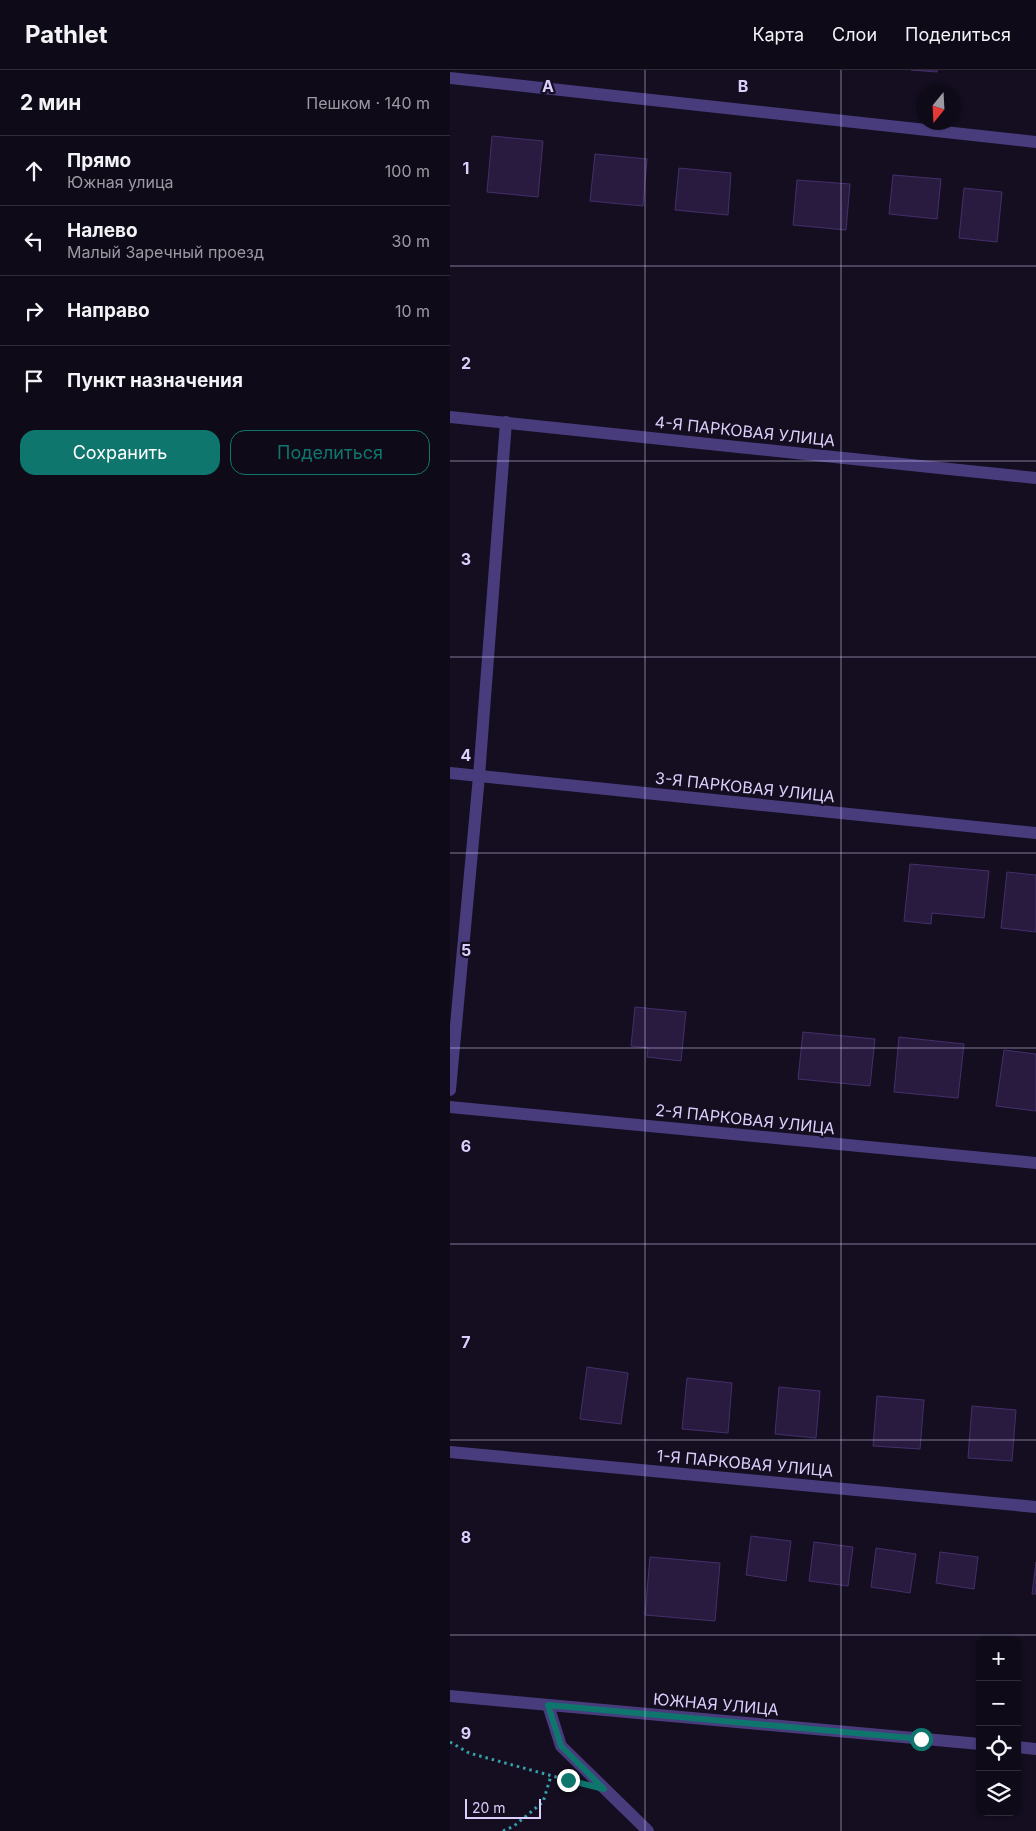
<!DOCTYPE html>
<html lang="ru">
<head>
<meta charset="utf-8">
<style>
  body { margin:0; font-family:Inter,sans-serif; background:#1d1825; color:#f1f3f6 }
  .controls { position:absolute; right:15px; bottom:15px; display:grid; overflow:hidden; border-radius:10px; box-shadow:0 1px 4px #0004 }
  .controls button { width:45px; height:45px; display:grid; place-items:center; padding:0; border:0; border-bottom:1px solid #2f2b37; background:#0f0a18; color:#f1f3f6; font:25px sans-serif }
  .compass { position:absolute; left:466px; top:15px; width:45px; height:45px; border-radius:50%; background:#0f0a18; box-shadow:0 1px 4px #0004; rotate:198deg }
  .scale { position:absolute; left:15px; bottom:12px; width:76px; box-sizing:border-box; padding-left:5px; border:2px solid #dbcffc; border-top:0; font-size:14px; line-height:18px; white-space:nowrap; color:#dbcffc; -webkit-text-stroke:4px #140e20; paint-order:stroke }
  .stop { position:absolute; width:15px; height:15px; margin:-11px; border:4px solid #0f766e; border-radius:50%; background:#fff }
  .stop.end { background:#0f766e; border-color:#fff; box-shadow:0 1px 5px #0008 }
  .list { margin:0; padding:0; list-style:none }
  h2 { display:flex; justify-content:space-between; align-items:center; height:65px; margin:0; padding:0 20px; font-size:21px }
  h2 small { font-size:16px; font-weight:400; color:#9b9aa2 }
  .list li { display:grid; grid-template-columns:32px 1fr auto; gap:15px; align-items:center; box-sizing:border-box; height:70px; padding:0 20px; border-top:1px solid #2f2b37 }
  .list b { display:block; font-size:19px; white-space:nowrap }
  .list p { margin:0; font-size:16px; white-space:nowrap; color:#9b9aa2 }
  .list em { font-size:16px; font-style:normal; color:#9b9aa2 }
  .actions { display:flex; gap:10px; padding:15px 20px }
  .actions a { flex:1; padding:11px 0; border:1px solid #0f766e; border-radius:15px; text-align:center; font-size:18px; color:#0f766e }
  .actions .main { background:#0f766e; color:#fff }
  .icon { flex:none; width:28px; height:28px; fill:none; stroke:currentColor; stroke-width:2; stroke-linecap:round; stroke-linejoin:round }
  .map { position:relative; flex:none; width:586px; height:1761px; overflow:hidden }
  header { display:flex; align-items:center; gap:30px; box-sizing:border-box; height:70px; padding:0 25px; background:#0f0a18; border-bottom:1px solid #2f2b37 }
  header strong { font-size:24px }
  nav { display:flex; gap:28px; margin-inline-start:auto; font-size:18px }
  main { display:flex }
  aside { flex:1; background:#0f0a18 }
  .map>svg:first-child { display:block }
  .building { fill:#281b3f; stroke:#442f6a }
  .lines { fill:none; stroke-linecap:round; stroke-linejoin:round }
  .path { stroke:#35a0ab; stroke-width:3; stroke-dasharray:2.5 4; stroke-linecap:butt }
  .minor { stroke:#483c7c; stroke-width:12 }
  .route { stroke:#0f766e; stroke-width:6 }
  .grid { fill:none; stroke:#dbcffc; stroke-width:1; stroke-opacity:0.55 }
  .labels { text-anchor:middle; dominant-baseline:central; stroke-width:4.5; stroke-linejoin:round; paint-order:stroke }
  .street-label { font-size:16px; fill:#dbcffc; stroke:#140e20 }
  .grid-label { font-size:16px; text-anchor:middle; font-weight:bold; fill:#dbcffc; stroke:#140e20; stroke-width:4.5; stroke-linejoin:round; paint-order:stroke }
</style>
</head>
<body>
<header>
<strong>Pathlet</strong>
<nav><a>Карта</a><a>Слои</a><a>Поделиться</a></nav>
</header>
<main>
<aside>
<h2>2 мин<small>Пешком · 140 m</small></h2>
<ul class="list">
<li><svg class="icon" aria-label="ahead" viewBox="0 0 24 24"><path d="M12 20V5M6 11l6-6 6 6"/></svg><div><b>Прямо</b><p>Южная улица</p></div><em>100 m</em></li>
<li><svg class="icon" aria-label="left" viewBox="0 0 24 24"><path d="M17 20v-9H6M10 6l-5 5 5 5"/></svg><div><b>Налево</b><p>Малый Заречный проезд</p></div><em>30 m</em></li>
<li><svg class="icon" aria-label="right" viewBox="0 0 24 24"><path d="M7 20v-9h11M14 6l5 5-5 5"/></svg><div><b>Направо</b></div><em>10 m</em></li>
<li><svg class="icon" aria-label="arrive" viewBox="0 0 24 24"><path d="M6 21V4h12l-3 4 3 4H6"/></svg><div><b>Пункт назначения</b></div></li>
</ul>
<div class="actions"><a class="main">Сохранить</a><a>Поделиться</a></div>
</aside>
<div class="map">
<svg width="586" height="1761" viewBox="0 0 586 1761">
  <rect width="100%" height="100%" fill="#140e20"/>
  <g class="building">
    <path d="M461,0H487V2Z"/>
    <path d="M42,66L93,71L88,127L37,122Z"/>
    <path d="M145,84L197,89L193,136L140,131Z"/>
    <path d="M229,98L281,103L278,145L225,140Z"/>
    <path d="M443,105L491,109L487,149L439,144Z"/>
    <path d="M347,110L400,114L396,160L343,155Z"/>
    <path d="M514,118L552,122L547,172L509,168Z"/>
    <path d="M460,794L539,801L534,848L482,843L481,854L454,851Z"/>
    <path d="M557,802L586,805V862L551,858Z"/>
    <path d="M185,937L236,942L231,991L197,987L198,978L181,976Z"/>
    <path d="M353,962L425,969L420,1016L348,1009Z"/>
    <path d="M449,967L514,974L508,1028L444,1022Z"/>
    <path d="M554,980L586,984V1041L546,1036Z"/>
    <path d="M137,1297L178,1303L171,1354L130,1349Z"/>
    <path d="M237,1308L282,1313L278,1363L232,1359Z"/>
    <path d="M329,1317L370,1321L366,1368L325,1364Z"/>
    <path d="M427,1326L474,1330L470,1379L423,1376Z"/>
    <path d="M522,1336L566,1340L562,1391L518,1388Z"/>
    <path d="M301,1466L341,1471L336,1511L296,1505Z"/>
    <path d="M364,1472L403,1477L398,1516L359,1511Z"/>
    <path d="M426,1478L466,1484L460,1523L421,1517Z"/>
    <path d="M490,1482L528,1487L524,1519L486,1513Z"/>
    <path d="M200,1487L270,1493L265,1551L195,1545Z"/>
    <path d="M586,1492V1524H582Z"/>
  </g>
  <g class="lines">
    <g class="path">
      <path d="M0,1672L19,1683L117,1710"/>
      <path d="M53,1761L64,1756L93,1732L101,1706"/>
    </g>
    <g class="minor">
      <path d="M0,8L586,72"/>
      <path d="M0,347L586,408"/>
      <path d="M0,703L586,763"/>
      <path d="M0,1020L29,706L56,352"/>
      <path d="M0,1037L586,1093"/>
      <path d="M0,1382L586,1437"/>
      <path d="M0,1626L530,1674"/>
      <path d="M98,1635L111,1676L198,1761"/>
      <path d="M567,1677L586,1679"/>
    </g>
  </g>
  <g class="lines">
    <path class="route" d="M118,1710L154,1719L111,1676L98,1635L471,1669"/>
  </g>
  <path class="grid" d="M195,0V1761M391,0V1761M0,196H586M0,391H586M0,587H586M0,783H586M0,978H586M0,1174H586M0,1370H586M0,1565H586"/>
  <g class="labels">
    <g class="street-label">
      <text transform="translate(295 361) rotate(6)">4-Я ПАРКОВАЯ УЛИЦА</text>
      <text transform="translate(295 717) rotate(6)">3-Я ПАРКОВАЯ УЛИЦА</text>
      <text transform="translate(295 1049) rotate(6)">2-Я ПАРКОВАЯ УЛИЦА</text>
      <text transform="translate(295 1393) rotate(5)">1-Я ПАРКОВАЯ УЛИЦА</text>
      <text transform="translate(266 1634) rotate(5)">ЮЖНАЯ УЛИЦА</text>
    </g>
  </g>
  <g class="grid-label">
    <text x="98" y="22">A</text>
    <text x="293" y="22">B</text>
    <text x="16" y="104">1</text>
    <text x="16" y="299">2</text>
    <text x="16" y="495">3</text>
    <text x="16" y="691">4</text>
    <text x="16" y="886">5</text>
    <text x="16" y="1082">6</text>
    <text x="16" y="1278">7</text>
    <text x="16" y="1473">8</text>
    <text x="16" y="1669">9</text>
  </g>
</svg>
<div class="controls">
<button>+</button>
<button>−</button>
<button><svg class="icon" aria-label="locate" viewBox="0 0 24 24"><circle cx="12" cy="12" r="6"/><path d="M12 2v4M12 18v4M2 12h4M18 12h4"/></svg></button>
<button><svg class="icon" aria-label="layers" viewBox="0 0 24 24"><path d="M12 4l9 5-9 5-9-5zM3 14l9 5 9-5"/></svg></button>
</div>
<svg class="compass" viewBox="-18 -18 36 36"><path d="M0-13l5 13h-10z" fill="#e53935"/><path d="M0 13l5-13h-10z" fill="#9b9aa2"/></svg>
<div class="scale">20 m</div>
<div class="stop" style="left:471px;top:1669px"></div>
<div class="stop end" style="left:118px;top:1710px"></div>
</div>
</main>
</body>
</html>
